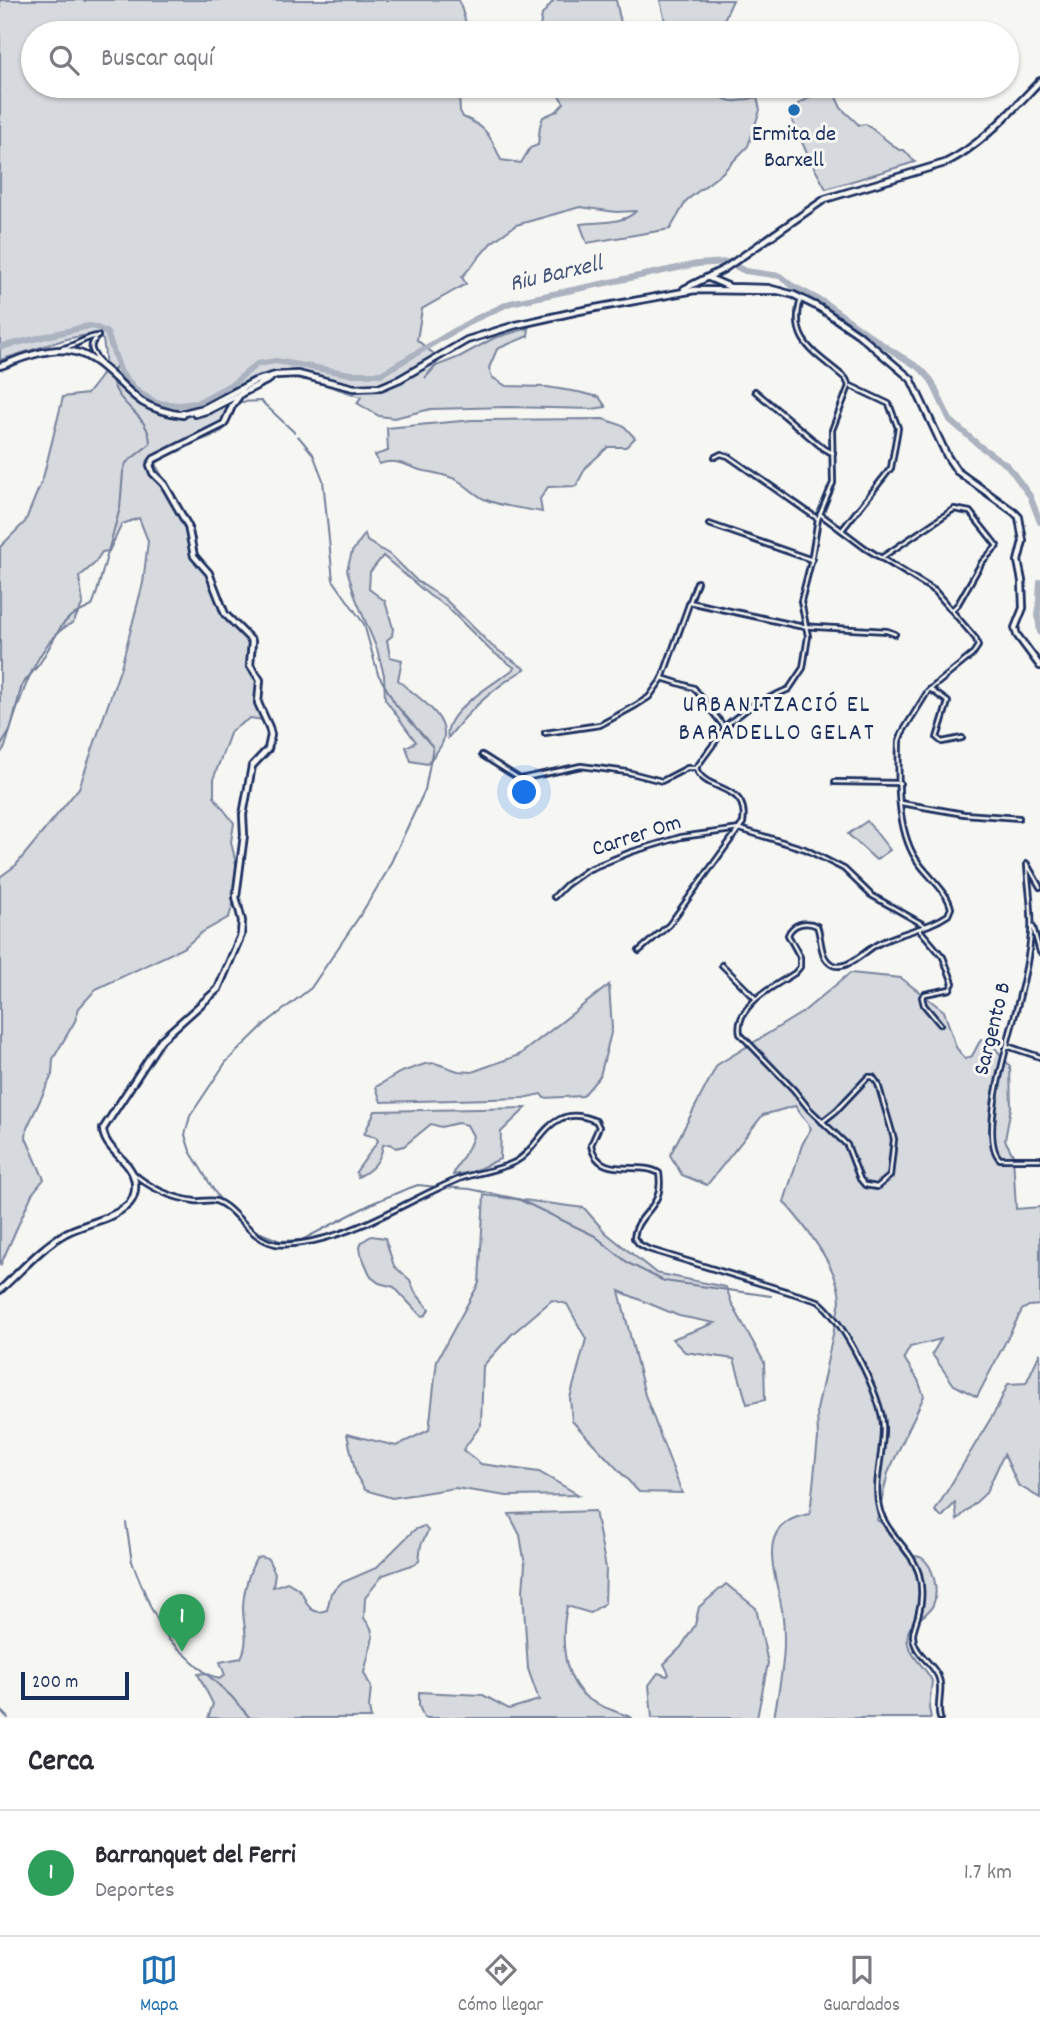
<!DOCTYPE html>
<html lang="es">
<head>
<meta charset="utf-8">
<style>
  body { margin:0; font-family:Dekko,sans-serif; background:#f7f7f7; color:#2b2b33 }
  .scale { position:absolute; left:21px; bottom:18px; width:108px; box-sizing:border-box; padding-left:7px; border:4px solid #1b2f5e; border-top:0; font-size:19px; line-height:24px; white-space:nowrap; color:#1b2f5e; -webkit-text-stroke:5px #f6f6f2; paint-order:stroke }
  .you { position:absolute; left:525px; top:793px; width:24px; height:24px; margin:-18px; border:5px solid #fff; border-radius:50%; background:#1a73e8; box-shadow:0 0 0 10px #1a73e833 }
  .badge { display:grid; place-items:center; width:46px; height:46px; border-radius:50%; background:#1f6fb2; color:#fff; font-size:23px; font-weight:700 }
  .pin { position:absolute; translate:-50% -58px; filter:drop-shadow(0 2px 4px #0008) }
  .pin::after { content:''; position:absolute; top:37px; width:24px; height:21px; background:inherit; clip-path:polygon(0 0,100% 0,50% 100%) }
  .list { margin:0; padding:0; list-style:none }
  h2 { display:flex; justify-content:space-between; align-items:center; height:91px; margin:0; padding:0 28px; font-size:30px }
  h2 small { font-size:23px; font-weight:400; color:#7c7c81 }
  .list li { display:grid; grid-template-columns:46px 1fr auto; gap:21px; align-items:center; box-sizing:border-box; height:126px; padding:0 28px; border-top:2px solid #e1e1e2 }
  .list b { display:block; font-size:26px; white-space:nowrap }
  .list p { margin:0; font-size:23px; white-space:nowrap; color:#7c7c81 }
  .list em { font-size:23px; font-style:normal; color:#7c7c81 }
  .icon { flex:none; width:38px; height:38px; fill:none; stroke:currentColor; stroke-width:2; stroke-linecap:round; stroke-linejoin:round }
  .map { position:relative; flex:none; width:1040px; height:1718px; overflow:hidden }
  .search { position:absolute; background:#fff; box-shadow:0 2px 5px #0004; left:21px; right:21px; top:21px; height:77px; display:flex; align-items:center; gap:18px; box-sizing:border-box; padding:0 24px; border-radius:38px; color:#7c7c81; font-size:26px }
  .sheet { height:217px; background:#fff }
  nav { display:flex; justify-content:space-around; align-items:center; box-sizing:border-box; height:98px; border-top:2px solid #e1e1e2; background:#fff; font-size:19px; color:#7c7c81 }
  nav a { display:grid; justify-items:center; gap:4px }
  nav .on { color:#1f6fb2 }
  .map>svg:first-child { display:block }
  .green { fill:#d6d9dd; stroke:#78849e; stroke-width:2 }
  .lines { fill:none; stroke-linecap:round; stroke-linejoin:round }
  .stream { stroke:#717e99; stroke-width:2 }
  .river { stroke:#abb2c0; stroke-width:6 }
  .street-casing { stroke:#1b2f5e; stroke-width:8 }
  .secondary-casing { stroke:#1b2f5e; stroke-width:10 }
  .street { stroke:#f6f6f2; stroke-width:2.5 }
  .secondary { stroke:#f6f6f2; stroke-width:4.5 }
  .poi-dot { fill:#1f6fb2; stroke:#f6f6f2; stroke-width:2.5 }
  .labels { text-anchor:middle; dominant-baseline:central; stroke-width:6; stroke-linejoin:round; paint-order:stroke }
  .poi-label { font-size:23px; fill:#1b2f5e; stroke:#f6f6f2 }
  .street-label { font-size:23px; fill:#1b2f5e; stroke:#f6f6f2 }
  .water-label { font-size:24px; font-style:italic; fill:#46567b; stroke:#f6f6f2 }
  .neighbourhood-label { font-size:24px; letter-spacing:2px; fill:#1b2f5e; stroke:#f6f6f2 }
</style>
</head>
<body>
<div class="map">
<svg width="1040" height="1718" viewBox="0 0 1040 1718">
  <rect width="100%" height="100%" fill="#f6f6f2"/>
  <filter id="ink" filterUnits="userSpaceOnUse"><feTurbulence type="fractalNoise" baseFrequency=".0143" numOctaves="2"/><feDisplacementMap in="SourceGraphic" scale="14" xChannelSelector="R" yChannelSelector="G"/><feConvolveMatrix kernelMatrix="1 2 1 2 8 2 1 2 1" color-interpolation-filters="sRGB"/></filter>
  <g filter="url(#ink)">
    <g class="green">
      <path d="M0,0H459L469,33H33V86H473L468,93L459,95L460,111L463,117C488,127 491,138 501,160L521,163L530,148L538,145L540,126L543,117L557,111L564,103L552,86H709C727,105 733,103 757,97L760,110L748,146L722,173L687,200L670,229L587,243L580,224C596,222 625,224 636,211L616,212L580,207L516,225L491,243L462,277L466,284L422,309L417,340L440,359L425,378L436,366L459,357L494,338L529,328L528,336L497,349L489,368L492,377L506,386L547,387L578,392L599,397L606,407L592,409L508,407L431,409L394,418L379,416L357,403L361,397C326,385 275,362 244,394C234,404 234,421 222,431C214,437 202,439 193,443C179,448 166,456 155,464L185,514L195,539V550L209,570L226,609L233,621L250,634L254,642L256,648L253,662L262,687L261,701L270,721L250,718L231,731L214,777V797L234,823L231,842L240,881L229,917L201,933L185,947L96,989L79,1008L75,1021L53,1059L52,1075L27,1128L26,1138L44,1179L32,1194L0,1266V877L16,865L79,788L121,667L143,583L148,541L139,518L122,524L109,551L102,552L94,564L79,577L83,603L73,623C36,637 16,712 5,747L0,754V547L25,522L43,478L63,397L87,394C106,370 108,371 103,340L95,334L70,338L0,360Z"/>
      <path d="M554,0H616L623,33H539L542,15Z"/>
      <path d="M660,0H733L718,33H674L665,21Z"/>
      <path d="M820,86H831L841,108L859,125L866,124L899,150H904L915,162L826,189L809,158L790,115L800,109L798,104L822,91Z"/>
      <path d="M603,419L624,426L635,438L626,447H608L586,467L576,486L548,487L540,499L542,512C523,508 501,507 484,499C474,494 466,485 457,480C444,474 433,473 420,470C403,465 397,458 379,464L375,455L388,451L387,428L472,420Z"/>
      <path d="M365,534L367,541L392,556L417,581L445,599L492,646L525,669C494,687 470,709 448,738C441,712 499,681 515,668L490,650L446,606L430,596L383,556L370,572L369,589L385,601L393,628L392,636L387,640L390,657L402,660L398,680C413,695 451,715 443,741C441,749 432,757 427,764L411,761L406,747L416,742L385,699L384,675L377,649L356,599L347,570L352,552Z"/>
      <path d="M867,821L890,850L876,860L848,834Z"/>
      <path d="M850,973L901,978L944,1011L956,1047L965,1059L972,1056L981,1039L992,1044L1010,1066L1011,1107L1005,1140L1013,1155L1016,1209L1040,1207V1305L1029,1306L1022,1310L977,1397L954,1385L932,1354L941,1339L910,1347L904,1358L918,1380L924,1396L888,1473L877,1520L883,1524L906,1556C912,1556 918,1555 922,1558C934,1566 939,1592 933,1605C925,1621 903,1621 908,1644C911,1657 927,1669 932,1681L929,1708L931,1718H774C778,1693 784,1668 784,1643C784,1632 784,1621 782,1610C776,1573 752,1523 810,1514L818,1438L817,1410L840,1301C840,1269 805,1226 784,1202L802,1145L811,1128L795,1106L763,1115L707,1185L682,1175L670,1155L717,1065L803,1012Z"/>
      <path d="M609,985L612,1029L600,1076L583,1096L544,1098L541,1094L523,1098L381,1102L376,1087L399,1073L425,1064L435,1063L458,1071L472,1072L519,1055Z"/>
      <path d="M526,1108L501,1132L500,1159L472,1172L453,1175C458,1161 469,1152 473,1136L467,1125L458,1123L441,1127L431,1124L404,1146L396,1148L390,1144L383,1145C381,1161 372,1170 358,1177L356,1172L378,1141L376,1137L364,1134L375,1111Z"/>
      <path d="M484,1195L584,1208L606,1233L656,1273L726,1287L732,1304L764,1362L765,1400L747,1404L734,1359L685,1352L672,1339L715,1323L679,1316L619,1291L645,1395L682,1493L639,1492L572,1421L570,1398L586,1339L567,1304L552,1300L512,1334L483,1366L481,1425L463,1450L481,1464L539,1472L579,1495L507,1496L455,1488L392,1498L365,1490L356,1475L347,1434L396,1446L429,1430L437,1360L479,1283Z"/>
      <path d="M371,1236L385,1238L394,1266L410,1280L415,1292L429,1309L426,1315L421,1316L394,1287L379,1283L371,1277L361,1254L360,1247L362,1242Z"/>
      <path d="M1040,1353V1498L1018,1485L1004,1454L986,1493L957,1520L955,1503L942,1517L935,1511L997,1408L1008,1384L1026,1383Z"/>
      <path d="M595,1511L606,1568L605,1603L590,1613L567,1606C561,1636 561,1676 587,1698C599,1707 619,1712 632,1718H424L419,1706V1692L483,1695L509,1709L539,1700L528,1669L523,1591L525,1565L520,1535L509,1514Z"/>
      <path d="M424,1526L428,1531L421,1545L419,1560L415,1564L383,1575L365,1598L364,1618L371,1628L373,1637L364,1673L371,1687L369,1708L371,1718H208L213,1704L198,1674L206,1673L219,1679L225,1675L220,1662L241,1658C250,1640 243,1626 243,1608C243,1594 249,1571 256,1559L261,1557L268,1559L275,1573L273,1587L287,1582C292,1585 299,1588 302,1593C308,1605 310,1616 327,1610L331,1593L341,1583L376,1568L414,1530Z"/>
      <path d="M726,1584L756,1608L768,1663L757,1718H652L649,1685L658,1673L667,1676L669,1674L664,1664L681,1647L695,1625L699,1607Z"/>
    </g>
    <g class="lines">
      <g class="stream">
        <path d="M84,0L85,1"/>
        <path d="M113,372L117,364"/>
        <path d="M225,388L230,393"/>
        <path d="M238,399L240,402L261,401L294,432"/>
        <path d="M298,436L313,454L323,480L333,580L364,624L378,674L396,705L433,747L425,790L386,873L361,914L311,988L265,1024L226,1062L190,1116L185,1135L190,1151L218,1197L256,1231L280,1241L302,1240L373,1203L404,1190L418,1185L437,1187"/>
        <path d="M0,747L10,731L22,685L40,663L62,625L71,616L92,606L97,592L120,508L123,472L126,463L150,444C150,414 117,407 112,379"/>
        <path d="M443,1187L470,1189L518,1199L595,1236L628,1263L664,1281L771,1296"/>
        <path d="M126,1523L132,1562L151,1608L169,1640L231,1696L250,1718"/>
        <path d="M1,1711L8,1718"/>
      </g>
      <g class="river">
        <path d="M0,347L89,326L95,327L107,333L121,373L138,392L157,403L179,405L197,403L234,383L257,364L276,361L350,374H381L473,320L510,303L697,264L727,262L745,271L780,276L791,285L825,303L883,345L921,369L931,380L950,420L981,447L1008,466L1030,496L1040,522"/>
        <path d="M1040,582L1038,616L1040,633"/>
      </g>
      <g class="street-casing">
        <g id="street">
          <path d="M97,337C86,348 94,353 100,363"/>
          <path d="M63,348C76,346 85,337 98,336"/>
          <path d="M755,391L824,449L833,453"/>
          <path d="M715,457L721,454L728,456L818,519"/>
          <path d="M820,514L865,548L935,591L976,639L978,646L972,655L928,691L902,733L899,741C898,777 896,828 916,859C926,875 947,890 951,908L948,915C926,930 899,932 876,945C865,951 847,971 833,965C819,959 822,938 817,926C806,920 792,924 788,935L800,957V967L795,973C775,986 734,1005 740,1034L794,1090L809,1109L847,1145L860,1179L865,1185L877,1187L890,1176L894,1139L878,1084L873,1077H868L836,1111L822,1122"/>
          <path d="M709,524L812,560"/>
          <path d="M842,530L891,468L898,428L889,404L851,386"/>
          <path d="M881,558L954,509L970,512L997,546L982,562L958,604L952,610"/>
          <path d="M689,602L799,626L887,631L895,634"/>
          <path d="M662,678L694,688L725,728"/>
          <path d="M930,689L948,702L937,738L942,742L962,738"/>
          <path d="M545,733L600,725L635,706L649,697L662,679L697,582"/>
          <path d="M482,755L520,779L581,766L627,772L662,781L687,768H696"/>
          <path d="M696,768L729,723L751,706L789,689L803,668L808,636L801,601L811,562L818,519L833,483L832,430L849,386L846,379C817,353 788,343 801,299"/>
          <path d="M835,782L900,783"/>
          <path d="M901,803L964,814L1019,818"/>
          <path d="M740,829L805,849L844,869L871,895L924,925"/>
          <path d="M1027,864C1028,887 1033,910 1031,934C1029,956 1024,980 1018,1003C1011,1032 977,1138 1000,1159H1040"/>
          <path d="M1028,866L1040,887"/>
          <path d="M554,897L566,885L587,870L631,852L681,837L740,829"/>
          <path d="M1033,927L1040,952"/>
          <path d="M920,930L943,957L953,983L950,989L925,994L922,997L924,1005L940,1024"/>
          <path d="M639,951L669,925L743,823C750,782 704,793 696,768"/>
          <path d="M722,965L756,999"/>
          <path d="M1007,1046L1040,1057"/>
          <path d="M133,1173C150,1188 172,1198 195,1201C202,1202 210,1199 216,1201C236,1208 249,1239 276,1244C287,1246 302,1243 313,1241C366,1230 410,1199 459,1179C478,1172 497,1171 515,1162C534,1152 541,1128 560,1119C572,1113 585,1116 596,1121L599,1127L591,1145C598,1181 639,1160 659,1173C665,1210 636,1212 634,1238L639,1244L648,1249L818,1301C841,1316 883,1399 883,1426C884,1454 872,1484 880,1511C887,1534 912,1550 919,1574C923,1589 922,1602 918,1616C916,1623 913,1629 913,1636C914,1654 931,1661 938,1676C944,1689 936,1704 940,1718"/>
        </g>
      </g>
      <g class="secondary-casing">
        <g id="secondary">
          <path d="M709,278L730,287L768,288L794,295L820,308L858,334L911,379L947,456L957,471L1014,512L1019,517L1023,541L1018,561L1022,581L1023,608L1015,628L1017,635L1040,666"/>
          <path d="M684,289L724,269L825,199L945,163C983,144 1011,111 1040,81"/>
          <path d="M0,366C20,359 41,350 63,350C98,351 116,384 142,402C155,410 169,413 183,415"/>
          <path d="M180,414L204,408L255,381L276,375L298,374L354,388L381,387L400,379L467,340L516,325L579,311L695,290L781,291"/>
          <path d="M195,414L209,410L270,379"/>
          <path d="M0,1290C21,1271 41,1247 66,1233C85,1223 108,1221 125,1207C133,1202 136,1192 135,1183C133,1160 104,1151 103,1129L161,1040L218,989L241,935L242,921L236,897L244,835L243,815L252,766L268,749L271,735L269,727L258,703L260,680L250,665L252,641L225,614L209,573L194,556L188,526L164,484L153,473L150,465L154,459L224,424L232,406L242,392"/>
        </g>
      </g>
      <use href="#street" class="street"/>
      <use href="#secondary" class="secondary"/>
    </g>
  </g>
  <circle class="poi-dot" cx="794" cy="110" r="7"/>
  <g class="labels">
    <g class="poi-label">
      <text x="794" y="135">Ermita de<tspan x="794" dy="26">Barxell</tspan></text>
    </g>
    <g class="street-label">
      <text transform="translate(637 837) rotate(-18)">Carrer Om</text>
      <text transform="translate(994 1029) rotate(-76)">Sargento B</text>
    </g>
    <g class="water-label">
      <text transform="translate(556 275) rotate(-13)">Riu Barxell</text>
    </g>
    <g class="neighbourhood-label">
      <text x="777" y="706">URBANITZACIÓ EL<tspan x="777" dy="28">BARADELLO GELAT</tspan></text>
    </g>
  </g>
</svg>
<div class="scale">200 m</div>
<div class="you"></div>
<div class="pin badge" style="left:182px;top:1652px;background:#2e9e5b">1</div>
<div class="search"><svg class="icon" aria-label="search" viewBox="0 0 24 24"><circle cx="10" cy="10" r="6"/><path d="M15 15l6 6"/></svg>Buscar aquí</div>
</div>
<section class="sheet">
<h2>Cerca<small></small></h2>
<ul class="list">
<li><span class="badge" style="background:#2e9e5b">1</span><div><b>Barranquet del Ferri</b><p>Deportes</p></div><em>1.7 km</em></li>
</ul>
</section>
<nav>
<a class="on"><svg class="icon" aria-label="map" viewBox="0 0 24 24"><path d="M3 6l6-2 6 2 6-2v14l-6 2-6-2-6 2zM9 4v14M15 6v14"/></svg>Mapa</a>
<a><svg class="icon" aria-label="directions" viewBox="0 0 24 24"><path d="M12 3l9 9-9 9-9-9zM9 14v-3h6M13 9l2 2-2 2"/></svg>Cómo llegar</a>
<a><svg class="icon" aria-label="saved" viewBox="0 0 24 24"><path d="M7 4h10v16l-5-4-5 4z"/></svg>Guardados</a>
</nav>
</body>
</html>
